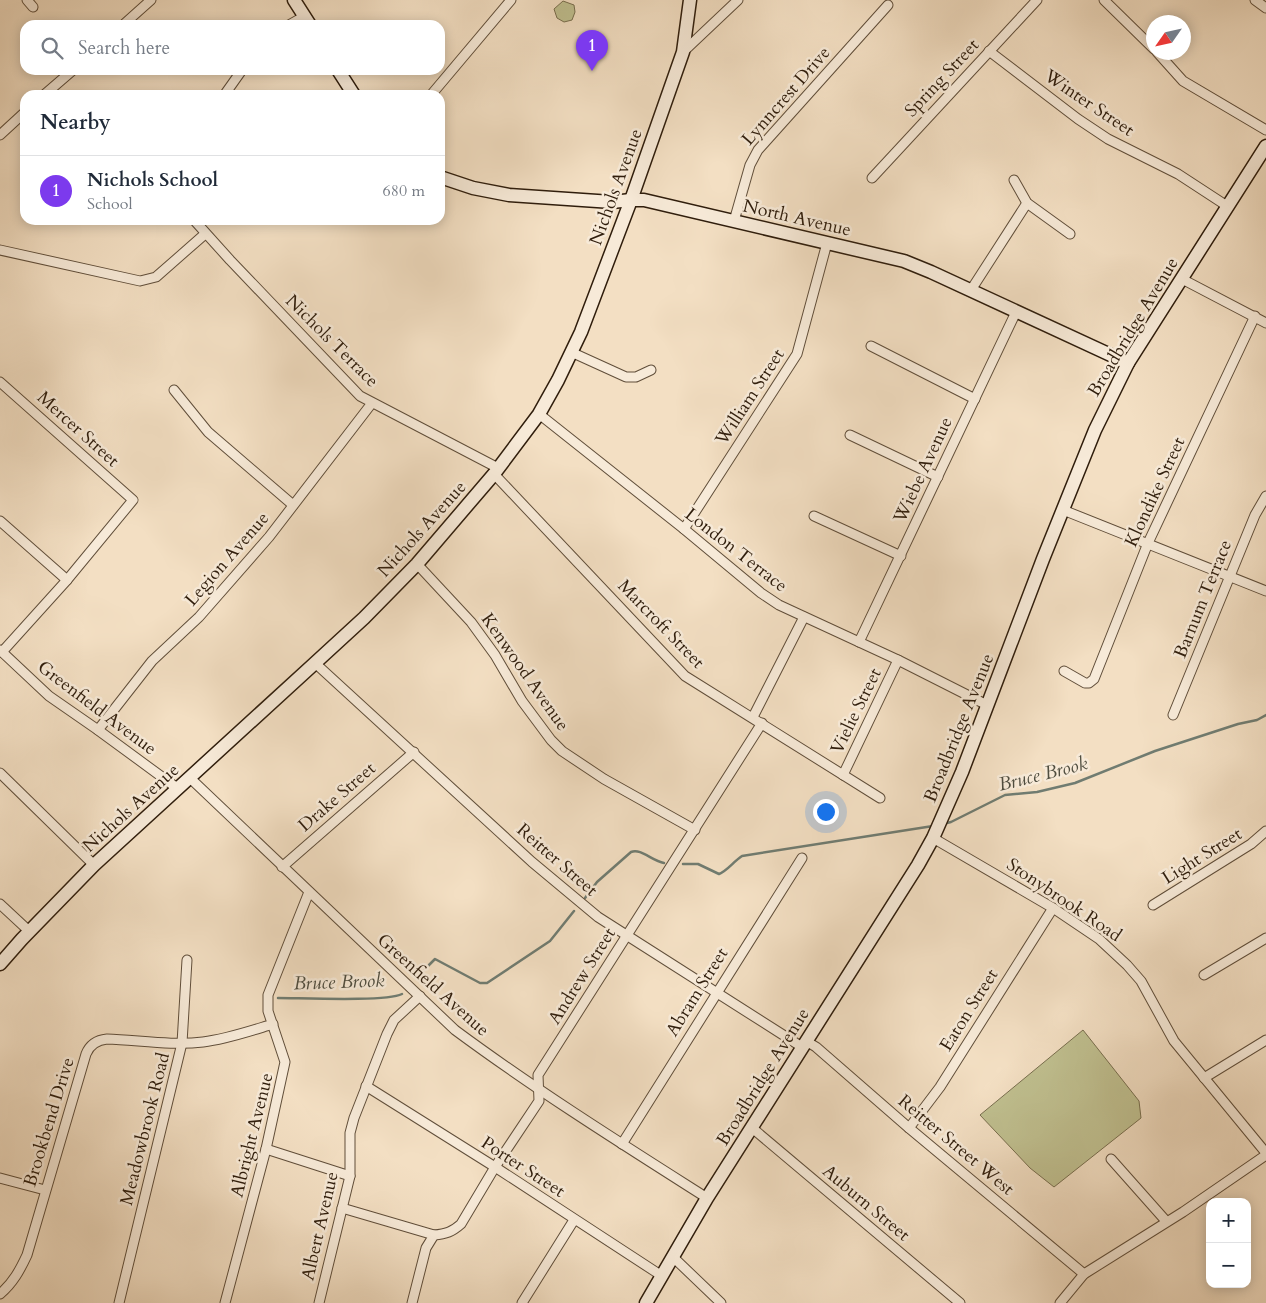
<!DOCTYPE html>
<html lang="en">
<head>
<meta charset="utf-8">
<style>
  body { margin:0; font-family:Cardo,serif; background:#f2f2f3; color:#1f2937 }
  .controls { position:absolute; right:15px; bottom:15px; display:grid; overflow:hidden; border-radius:10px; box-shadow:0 2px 12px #0003 }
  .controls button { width:45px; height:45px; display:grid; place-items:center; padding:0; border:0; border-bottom:1px solid #e0e1e3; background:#fff; color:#1f2937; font:25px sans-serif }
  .compass { position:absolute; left:1146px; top:15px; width:45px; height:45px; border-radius:50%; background:#fff; box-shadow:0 2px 12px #0003; rotate:236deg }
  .you { position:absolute; left:825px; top:811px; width:18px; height:18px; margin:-12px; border:4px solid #fff; border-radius:50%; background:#1a73e8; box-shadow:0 0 0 8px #1a73e833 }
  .badge { display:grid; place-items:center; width:32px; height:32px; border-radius:50%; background:#7c3aed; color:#fff; font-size:16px; font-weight:700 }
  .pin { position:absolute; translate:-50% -41px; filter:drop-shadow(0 1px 2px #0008) }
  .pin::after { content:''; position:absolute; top:26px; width:18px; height:15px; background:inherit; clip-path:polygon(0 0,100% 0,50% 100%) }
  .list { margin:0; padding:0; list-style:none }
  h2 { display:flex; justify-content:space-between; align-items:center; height:65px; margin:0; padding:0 20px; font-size:21px }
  h2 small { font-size:16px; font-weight:400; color:#747a83 }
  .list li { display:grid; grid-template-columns:32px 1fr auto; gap:15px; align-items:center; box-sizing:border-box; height:70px; padding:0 20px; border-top:1px solid #e0e1e3 }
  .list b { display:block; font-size:19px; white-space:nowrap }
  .list p { margin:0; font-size:16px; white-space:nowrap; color:#747a83 }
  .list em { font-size:16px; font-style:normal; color:#747a83 }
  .icon { flex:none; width:28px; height:28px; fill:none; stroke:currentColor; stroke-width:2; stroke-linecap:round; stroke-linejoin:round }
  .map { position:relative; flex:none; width:1266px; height:1303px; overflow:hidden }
  .search { position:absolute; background:#fff; box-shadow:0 2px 12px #0003; left:20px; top:20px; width:425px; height:55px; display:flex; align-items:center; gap:12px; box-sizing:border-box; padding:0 18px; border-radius:15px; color:#747a83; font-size:19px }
  .panel { position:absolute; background:#fff; box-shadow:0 2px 12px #0003; left:20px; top:90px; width:425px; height:135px; border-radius:15px }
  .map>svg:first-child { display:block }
  .green { fill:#c0c090; stroke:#786e4e }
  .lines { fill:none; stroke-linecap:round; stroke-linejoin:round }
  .stream { stroke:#707c71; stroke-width:2.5 }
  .street-casing { stroke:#604e3a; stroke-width:11 }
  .secondary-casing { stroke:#2f1d0c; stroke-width:15 }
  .street { stroke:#f7ead8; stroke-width:9 }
  .secondary { stroke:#f7ead8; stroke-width:12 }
  .labels { text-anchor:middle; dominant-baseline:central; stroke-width:5; stroke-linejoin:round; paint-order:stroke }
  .street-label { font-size:18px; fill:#2f1d0c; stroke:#f7ead8 }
  .water-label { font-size:19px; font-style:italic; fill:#4f4d3f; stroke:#f7ead8 }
</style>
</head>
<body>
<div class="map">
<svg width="1266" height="1303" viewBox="0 0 1266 1303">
  <rect width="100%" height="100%" fill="#f3dfc3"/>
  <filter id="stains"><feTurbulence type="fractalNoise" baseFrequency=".004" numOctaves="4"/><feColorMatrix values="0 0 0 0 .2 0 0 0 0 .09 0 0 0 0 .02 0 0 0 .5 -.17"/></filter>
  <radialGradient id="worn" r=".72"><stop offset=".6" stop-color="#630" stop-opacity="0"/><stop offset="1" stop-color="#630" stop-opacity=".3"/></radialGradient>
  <g class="green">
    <path d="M563,1L574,5L575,12L572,20L564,22L557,18L554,9Z"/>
    <path d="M1083,1030L1139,1101L1141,1118L1054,1187L1030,1168L980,1115Z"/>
  </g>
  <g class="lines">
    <g class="stream">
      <path d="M943,824L951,822L1005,795L1037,792L1075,783L1155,751L1238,724L1257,720L1266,715"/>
      <path d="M683,864H698L719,874C728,870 733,862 742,856L933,826"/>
      <path d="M585,898L597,882L631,852C641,848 652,861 664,863"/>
      <path d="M416,978L435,959L480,983H487L550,941L574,911"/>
      <path d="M278,998C301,998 386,1002 402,994"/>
    </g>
    <g class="street-casing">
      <g id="street">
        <path d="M27,0L33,7"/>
        <path d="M1104,0L1154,49"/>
        <path d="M1255,0L1266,8"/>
        <path d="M123,25L151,0"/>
        <path d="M289,25L305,16"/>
        <path d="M989,51L1078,119L1108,139L1178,174L1227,206"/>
        <path d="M683,52L738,0"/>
        <path d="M1157,52L1183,81L1266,130"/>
        <path d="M225,94L242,70"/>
        <path d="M44,95L73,70"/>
        <path d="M431,95L511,0"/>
        <path d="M0,135L25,112"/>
        <path d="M872,178L1037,0"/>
        <path d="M1014,180L1027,203L1070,234"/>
        <path d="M194,220L230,260L360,396L498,468"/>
        <path d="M734,221L750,165L758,150L888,5"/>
        <path d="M0,250L140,281L156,277L205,234"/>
        <path d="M1182,279L1266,323"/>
        <path d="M971,290L1027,203"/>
        <path d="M871,346L975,399"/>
        <path d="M571,352L626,377H636L651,370"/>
        <path d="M0,382L133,500L67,580L2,652"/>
        <path d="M174,390L208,432L293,505"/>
        <path d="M539,414L684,529L761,593L779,605L898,660L987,705"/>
        <path d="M850,435L938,477"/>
        <path d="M494,474L685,676L880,798"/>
        <path d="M1063,510L1266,591"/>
        <path d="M814,516L901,556"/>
        <path d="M0,521L67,580"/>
        <path d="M684,529L797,354L827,243"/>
        <path d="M417,564L471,622L495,655L522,701L551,740L562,751L604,779L695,830"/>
        <path d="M859,642L1016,312"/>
        <path d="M0,650L49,696L98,730L177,788"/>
        <path d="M315,663L532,862L598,917L802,1047"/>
        <path d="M1064,671L1085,683H1089L1094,679L1148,543L1255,316"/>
        <path d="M1173,715L1255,515L1266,496"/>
        <path d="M753,717L804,617"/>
        <path d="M98,730L152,661L199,617L269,537L372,403"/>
        <path d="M0,773L94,865"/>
        <path d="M843,775L898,660"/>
        <path d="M190,778L455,1030C536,1090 622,1144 707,1198"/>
        <path d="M933,838L1053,908L1099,939L1127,965L1141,981L1174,1041L1266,1153"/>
        <path d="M282,867L414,752"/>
        <path d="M0,904L29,931"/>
        <path d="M1153,905L1251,844L1266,831"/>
        <path d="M1204,975L1266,938"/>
        <path d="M806,1041L816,1047L909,1128L1084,1274"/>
        <path d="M1204,1078L1266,1040"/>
        <path d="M366,1086L495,1167L662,1276"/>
        <path d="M751,1127L960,1303"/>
        <path d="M909,1128L940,1087L1053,908"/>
        <path d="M622,1144L802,858"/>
        <path d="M266,1149L350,1176"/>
        <path d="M1111,1159L1166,1221"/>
        <path d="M0,1178L45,1190"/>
        <path d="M342,1208L434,1235C446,1234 452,1232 461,1224L495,1167L539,1101L538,1075L762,723"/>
        <path d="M673,1257L721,1303"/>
        <path d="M0,1294C13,1283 20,1270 27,1255L86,1054C90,1044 97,1040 107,1039C138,1040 172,1046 203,1042C227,1039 250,1031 273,1024"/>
        <path d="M119,1303L182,1043L187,960"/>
        <path d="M225,1303L266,1149L285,1062L268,1011V995L309,892"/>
        <path d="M319,1303L350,1176V1133L354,1118L387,1034L394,1020L420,996"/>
        <path d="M412,1303L426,1248L434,1235"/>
        <path d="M522,1303L574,1220"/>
        <path d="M1060,1303L1084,1274L1183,1212L1266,1155"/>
      </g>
    </g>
    <g class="secondary-casing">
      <g id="secondary">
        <path d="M294,0L310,25"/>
        <path d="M338,70L354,95"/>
        <path d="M440,177L473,188L509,195L612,202L631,200H644L904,261L931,272L1128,363"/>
        <path d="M0,964L22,939L94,865L315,663L364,618L417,564L494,474L539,414L558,380L581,332L631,200L683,52L690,0"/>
        <path d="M646,1303L707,1198L918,865L933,838L962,772L1043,559L1095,430L1128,363L1266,146"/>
      </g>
    </g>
    <use href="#street" class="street"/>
    <use href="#secondary" class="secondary"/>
  </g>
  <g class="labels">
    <g class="street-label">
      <text transform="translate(942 78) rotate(-47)">Spring Street</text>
      <text transform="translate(786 96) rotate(-49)">Lynncrest Drive</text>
      <text transform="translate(1089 103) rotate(34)">Winter Street</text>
      <text transform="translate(616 187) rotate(-70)">Nichols Avenue</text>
      <text transform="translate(797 218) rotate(13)">North Avenue</text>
      <text transform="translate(1133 327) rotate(-59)">Broadbridge Avenue</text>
      <text transform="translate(332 341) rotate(45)">Nichols Terrace</text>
      <text transform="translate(750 397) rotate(-57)">William Street</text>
      <text transform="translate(78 429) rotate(42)">Mercer Street</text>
      <text transform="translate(923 470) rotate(-65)">Wiebe Avenue</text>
      <text transform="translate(1155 492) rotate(-65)">Klondike Street</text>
      <text transform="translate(422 529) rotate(-48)">Nichols Avenue</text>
      <text transform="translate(736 550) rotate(38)">London Terrace</text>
      <text transform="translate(227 559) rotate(-49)">Legion Avenue</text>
      <text transform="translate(1203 599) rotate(-68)">Barnum Terrace</text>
      <text transform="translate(661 624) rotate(46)">Marcroft Street</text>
      <text transform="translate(525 672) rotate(55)">Kenwood Avenue</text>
      <text transform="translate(97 708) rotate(37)">Greenfield Avenue</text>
      <text transform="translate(856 711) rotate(-64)">Vielie Street</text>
      <text transform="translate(959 728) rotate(-68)">Broadbridge Avenue</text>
      <text transform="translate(337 797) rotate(-41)">Drake Street</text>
      <text transform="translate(131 808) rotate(-42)">Nichols Avenue</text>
      <text transform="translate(1202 856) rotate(-32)">Light Street</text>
      <text transform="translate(557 860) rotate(41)">Reitter Street</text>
      <text transform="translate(1064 900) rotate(34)">Stonybrook Road</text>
      <text transform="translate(582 976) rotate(-58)">Andrew Street</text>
      <text transform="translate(433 985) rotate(42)">Greenfield Avenue</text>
      <text transform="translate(697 992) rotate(-58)">Abram Street</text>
      <text transform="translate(969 1010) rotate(-58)">Eaton Street</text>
      <text transform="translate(763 1077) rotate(-58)">Broadbridge Avenue</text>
      <text transform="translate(49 1122) rotate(-73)">Brookbend Drive</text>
      <text transform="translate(145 1129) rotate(-76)">Meadowbrook Road</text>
      <text transform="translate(252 1135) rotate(-76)">Albright Avenue</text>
      <text transform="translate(956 1145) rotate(40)">Reitter Street West</text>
      <text transform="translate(523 1167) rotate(33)">Porter Street</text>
      <text transform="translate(866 1203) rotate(40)">Auburn Street</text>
      <text transform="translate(320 1226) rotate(-77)">Albert Avenue</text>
    </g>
    <g class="water-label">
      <text transform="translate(1043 774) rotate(-14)">Bruce Brook</text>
      <text transform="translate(339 982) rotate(-2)">Bruce Brook</text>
    </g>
  </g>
  <rect width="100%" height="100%" filter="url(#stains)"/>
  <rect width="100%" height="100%" fill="url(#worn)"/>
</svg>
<div class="controls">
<button>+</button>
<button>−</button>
</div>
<svg class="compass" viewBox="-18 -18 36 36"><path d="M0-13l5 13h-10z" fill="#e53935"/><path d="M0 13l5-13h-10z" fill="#747a83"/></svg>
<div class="you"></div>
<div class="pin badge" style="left:592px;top:71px">1</div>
<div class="search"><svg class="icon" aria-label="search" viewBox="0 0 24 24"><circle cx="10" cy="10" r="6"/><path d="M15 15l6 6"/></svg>Search here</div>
<section class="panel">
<h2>Nearby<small></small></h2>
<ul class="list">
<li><span class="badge">1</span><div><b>Nichols School</b><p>School</p></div><em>680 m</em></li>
</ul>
</section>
</div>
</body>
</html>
